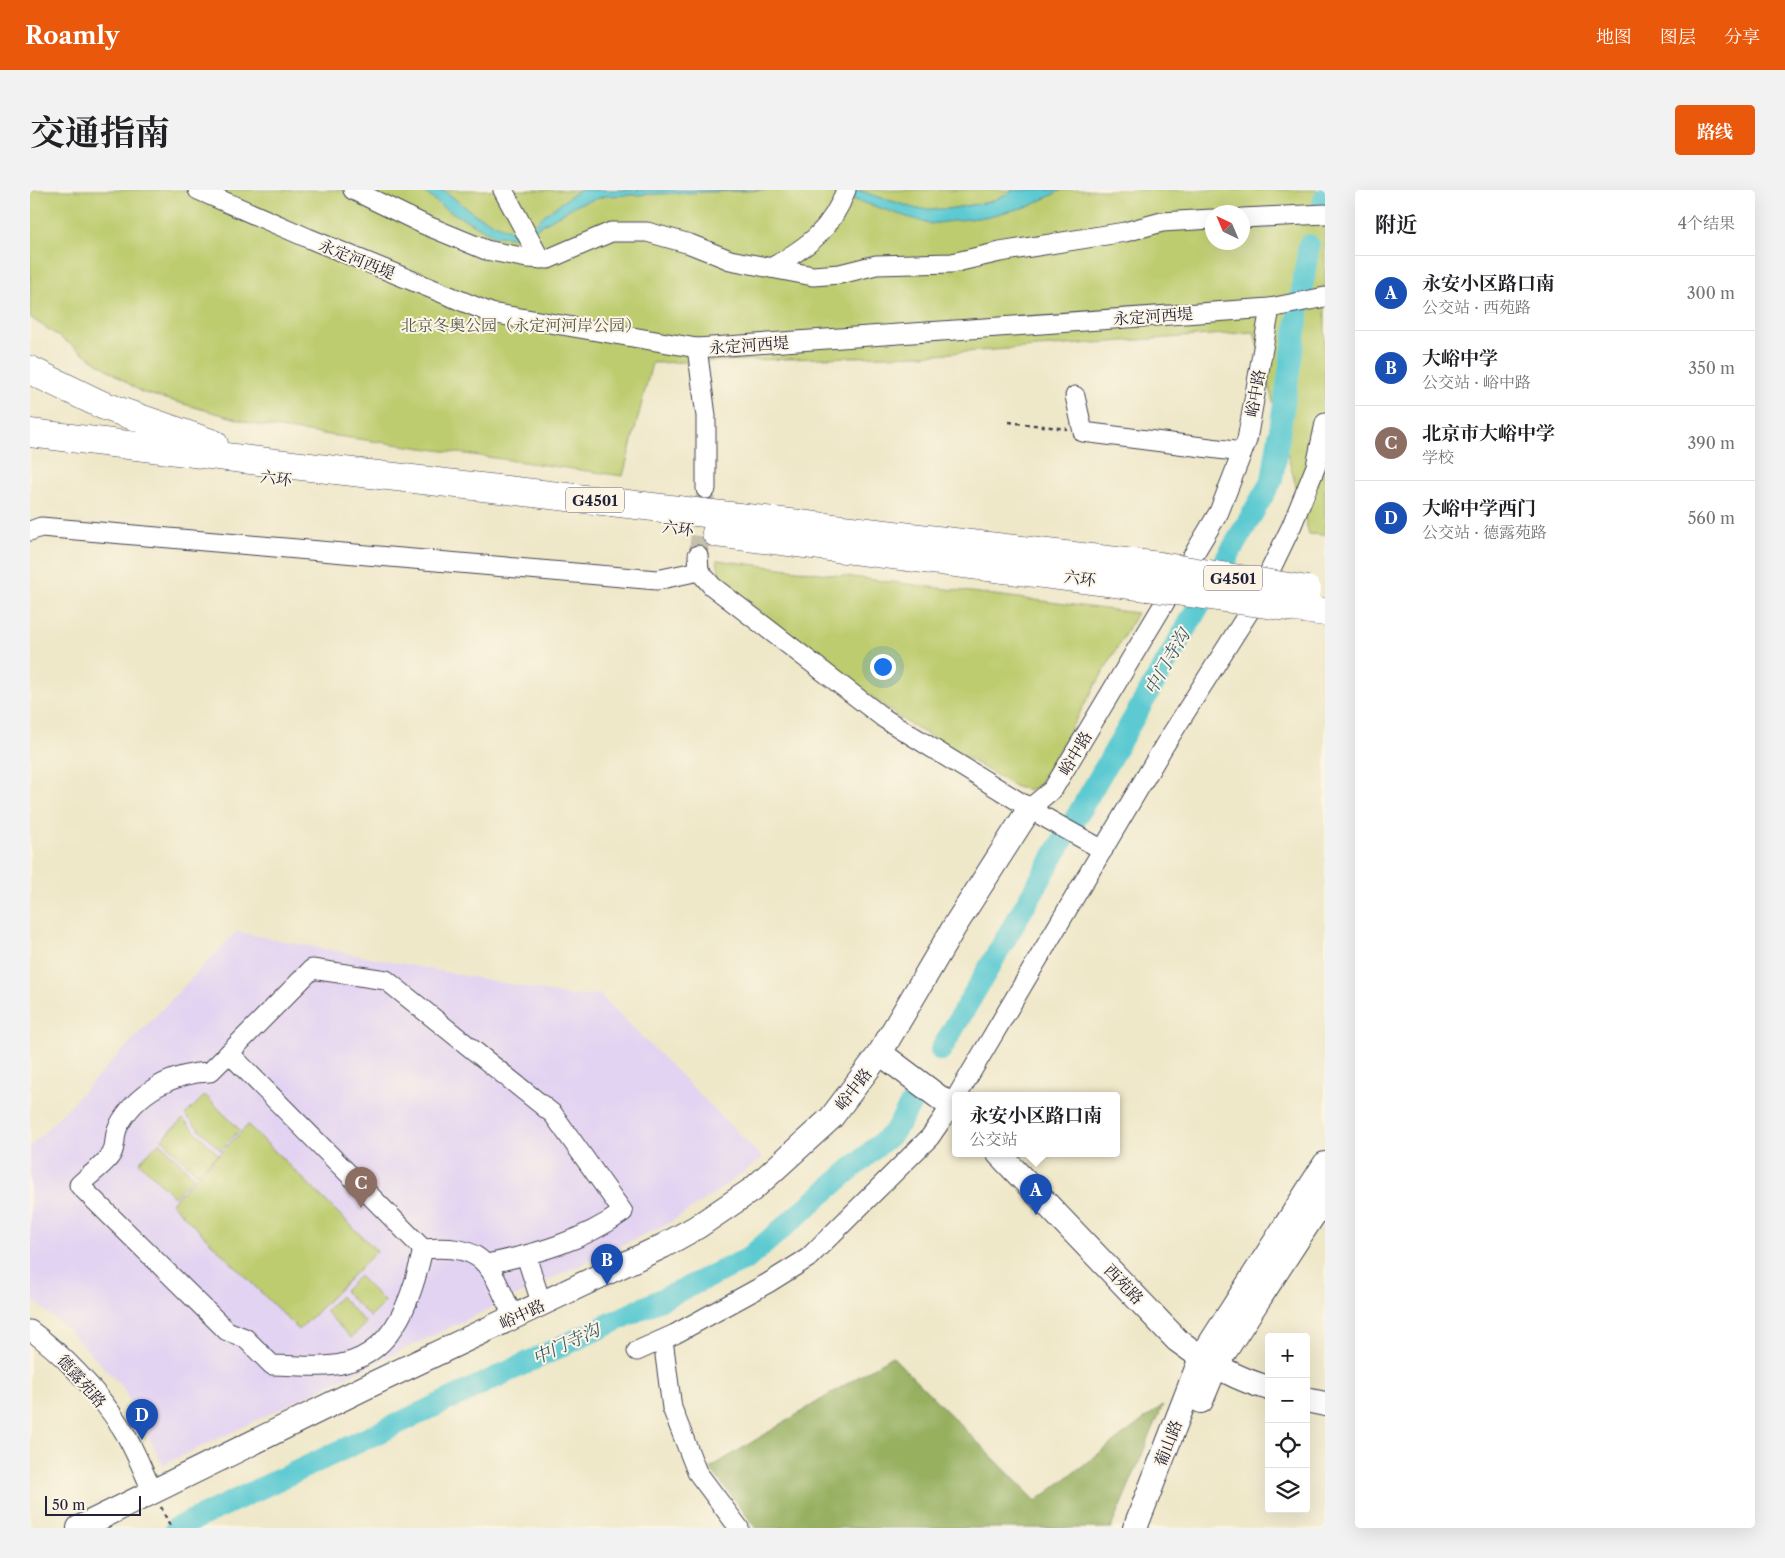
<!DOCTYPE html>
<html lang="zh">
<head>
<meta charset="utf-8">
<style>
  body { margin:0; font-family:"Libre Caslon Text","Noto Serif SC",serif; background:#f2f2f2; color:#202124 }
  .controls { position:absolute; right:15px; bottom:15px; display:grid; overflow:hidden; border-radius:5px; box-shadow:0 5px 20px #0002 }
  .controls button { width:45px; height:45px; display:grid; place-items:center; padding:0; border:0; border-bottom:1px solid #e0e0e0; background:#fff; color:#202124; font:25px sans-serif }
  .compass { position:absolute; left:1175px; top:15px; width:45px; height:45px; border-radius:50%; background:#fff; box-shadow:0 5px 20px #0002; rotate:316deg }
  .scale { position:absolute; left:15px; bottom:12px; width:96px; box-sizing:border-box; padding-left:5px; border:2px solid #22223b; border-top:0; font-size:14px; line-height:18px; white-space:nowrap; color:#22223b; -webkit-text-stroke:4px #fcf5e5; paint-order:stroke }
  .you { position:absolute; left:852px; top:476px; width:18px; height:18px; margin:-12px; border:4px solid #fff; border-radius:50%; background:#1a73e8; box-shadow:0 0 0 8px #1a73e833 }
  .badge { display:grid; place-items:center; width:32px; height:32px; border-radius:50%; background:#ea580c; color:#fff; font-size:16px; font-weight:700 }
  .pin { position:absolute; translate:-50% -41px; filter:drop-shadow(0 1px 2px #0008) }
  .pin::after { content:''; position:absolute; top:26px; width:18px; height:15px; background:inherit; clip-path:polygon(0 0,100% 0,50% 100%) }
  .popup { position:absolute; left:922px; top:902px; width:168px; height:65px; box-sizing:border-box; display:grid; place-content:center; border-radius:5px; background:#fff; filter:drop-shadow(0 1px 4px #0005); font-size:16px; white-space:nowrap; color:#757577 }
  .popup b { font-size:19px; color:#202124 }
  .popup::after { content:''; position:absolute; left:50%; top:100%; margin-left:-10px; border:10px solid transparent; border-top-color:#fff }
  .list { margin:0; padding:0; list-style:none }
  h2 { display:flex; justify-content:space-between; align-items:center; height:65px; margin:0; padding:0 20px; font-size:21px }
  h2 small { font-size:16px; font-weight:400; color:#757577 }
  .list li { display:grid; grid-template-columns:32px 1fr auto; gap:15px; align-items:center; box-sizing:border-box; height:75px; padding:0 20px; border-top:1px solid #e0e0e0 }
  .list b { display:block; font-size:19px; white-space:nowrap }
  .list p { margin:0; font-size:16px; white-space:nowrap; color:#757577 }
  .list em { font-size:16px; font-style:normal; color:#757577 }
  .icon { flex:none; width:28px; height:28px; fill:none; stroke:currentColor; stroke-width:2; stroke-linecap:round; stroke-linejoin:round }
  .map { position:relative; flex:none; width:1295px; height:1338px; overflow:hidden; border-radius:5px }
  header { display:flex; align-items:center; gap:30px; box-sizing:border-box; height:70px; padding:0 25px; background:#ea580c; color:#fff }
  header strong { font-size:24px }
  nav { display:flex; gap:28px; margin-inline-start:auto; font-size:18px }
  .intro { display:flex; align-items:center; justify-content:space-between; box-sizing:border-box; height:120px; padding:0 30px }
  h1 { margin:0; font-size:35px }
  .button { padding:12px 22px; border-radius:5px; background:#ea580c; color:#fff; font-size:18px; font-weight:700 }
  main { display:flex; gap:30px; padding:0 30px }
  aside { flex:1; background:#fff; border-radius:5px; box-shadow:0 5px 20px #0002 }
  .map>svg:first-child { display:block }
  .built { fill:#e3d3f2 }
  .green { fill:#bdcc6e; stroke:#707754; fill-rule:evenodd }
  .forest { fill:#96b061; stroke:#5c694e }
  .water { fill:#5dcad2; stroke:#407686 }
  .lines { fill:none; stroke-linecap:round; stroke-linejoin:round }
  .river { stroke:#5dcad2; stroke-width:22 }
  .minor-tunnel { stroke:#c5c0ac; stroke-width:19; stroke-dasharray:19 9; stroke-linecap:butt }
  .minor-casing { stroke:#414050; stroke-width:21 }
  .major-casing { stroke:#414050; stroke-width:26 }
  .highway-casing { stroke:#414050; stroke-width:29 }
  .path { stroke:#414050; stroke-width:2.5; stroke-dasharray:4 4; stroke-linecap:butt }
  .minor { stroke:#fff; stroke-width:19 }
  .major { stroke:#fff; stroke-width:24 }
  .highway { stroke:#fff; stroke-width:28 }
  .highway-bridge-casing { stroke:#414050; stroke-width:29; stroke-linecap:butt }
  .highway-bridge { stroke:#fff; stroke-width:28 }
  .labels { text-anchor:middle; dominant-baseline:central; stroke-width:4; stroke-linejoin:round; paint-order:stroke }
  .shield { fill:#fcf5e5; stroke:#63616e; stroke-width:1 }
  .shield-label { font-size:15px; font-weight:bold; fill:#22223b }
  .street-label { font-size:16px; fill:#22223b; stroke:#fcf5e5 }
  .park-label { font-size:16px; fill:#50554a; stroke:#fcf5e5 }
  .water-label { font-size:18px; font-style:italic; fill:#375d70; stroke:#fcf5e5 }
</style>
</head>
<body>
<header>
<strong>Roamly</strong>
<nav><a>地图</a><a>图层</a><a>分享</a></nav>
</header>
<div class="intro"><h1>交通指南</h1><a class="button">路线</a></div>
<main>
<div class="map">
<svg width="1295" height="1338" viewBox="0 0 1295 1338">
  <rect width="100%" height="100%" fill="#fcf5e5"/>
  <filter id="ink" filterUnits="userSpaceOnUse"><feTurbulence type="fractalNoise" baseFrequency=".02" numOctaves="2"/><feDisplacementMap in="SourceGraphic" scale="10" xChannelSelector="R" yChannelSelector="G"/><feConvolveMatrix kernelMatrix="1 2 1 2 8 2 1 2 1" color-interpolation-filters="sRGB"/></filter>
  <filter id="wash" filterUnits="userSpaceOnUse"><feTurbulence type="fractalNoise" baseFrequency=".0096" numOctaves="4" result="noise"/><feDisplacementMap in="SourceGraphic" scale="20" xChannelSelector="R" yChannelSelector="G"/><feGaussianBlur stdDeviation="1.12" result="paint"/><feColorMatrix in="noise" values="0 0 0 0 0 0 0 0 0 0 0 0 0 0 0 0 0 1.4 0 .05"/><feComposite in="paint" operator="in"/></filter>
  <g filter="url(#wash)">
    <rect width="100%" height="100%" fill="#eee7c8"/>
    <path class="built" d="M206,742L541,806L569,804L733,968L681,1006L642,1031L133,1275L92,1196L40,1142L0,1107V957Z"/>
    <g class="green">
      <path d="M0,0H1295V345L1279,344L1224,142L891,165L622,173L593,286L228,235L111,202L0,127ZM1182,22H1212V52H1182Z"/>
      <path d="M687,370L1107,423L1009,594L1000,600L986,597L868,527L706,403L690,386Z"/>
      <path d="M175,905L210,940L190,960L155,925Z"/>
      <path d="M153,929L188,964L167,984L132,949Z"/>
      <path d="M218,935L347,1061L269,1140L141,1013Z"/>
      <path d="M130,952L164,987L144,1007L109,972Z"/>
      <path d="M329,1086L355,1112L340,1127L314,1101Z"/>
      <path d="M310,1106L336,1133L321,1148L295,1121Z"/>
    </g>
    <path class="forest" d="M862,1166L1006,1311L1133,1215L1081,1338H726L680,1278Z"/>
    <g class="water">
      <path d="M392,0H413L446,25L485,43L503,36L514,25L549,0H734L576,6L546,15L497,44L482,47L465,46L414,18Z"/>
      <path d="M794,0H827L887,19H917L960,12L984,0H1032L1000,16L955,27L899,34Z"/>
    </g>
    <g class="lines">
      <g class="river">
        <path d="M1293,14L1295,8"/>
        <path d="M911,860L1242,290L1279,55"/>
        <path d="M146,1338L717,1069L864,942L883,910"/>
      </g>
    </g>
  </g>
  <g filter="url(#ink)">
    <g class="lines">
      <path class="minor-tunnel" d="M668,365L676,299"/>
      <g class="minor-casing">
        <g id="minor">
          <path d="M168,0L278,48L461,123L667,158L1240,118L1295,107"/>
          <path d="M323,0L393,34L456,60L497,68L518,69L581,42H617L660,54L700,70L783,86L810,84L846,75L922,73L970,62L1095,42L1132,32L1182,29"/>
          <path d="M473,0L510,69"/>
          <path d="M1212,28L1295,24"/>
          <path d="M741,78C777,57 801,41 816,0"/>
          <path d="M667,158L676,226V299"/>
          <path d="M1045,206L1053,242L1212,262"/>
          <path d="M0,341L11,337L627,390L669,381"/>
          <path d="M668,365L669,381L682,396L855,529L1014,627L1073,660"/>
          <path d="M1000,618L1023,599L1189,322L1217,250L1240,118"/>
          <path d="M199,863L180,882C143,883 106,902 88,937C84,945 86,955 82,963C78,972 57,987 49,995L197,1141L215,1148L242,1175C266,1175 292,1179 315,1173C366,1161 383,1104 393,1059"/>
          <path d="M927,906L1134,556L1224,414L1262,335L1286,276L1295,233"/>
          <path d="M496,1066L512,1115"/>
          <path d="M457,1074C505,1064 553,1051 593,1022L523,924L356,790L282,779L199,863L393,1059C458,1053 460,1078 484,1128"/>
          <path d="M0,1140C35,1166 67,1201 91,1237C104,1257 113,1281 123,1303"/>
          <path d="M633,1150L642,1218L667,1282L709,1338"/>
          <path d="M607,1161L645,1144L738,1093L778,1068L900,947L926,909"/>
        </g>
      </g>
      <g class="major-casing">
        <g id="major">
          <path d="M850,863L926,920"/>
          <path d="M969,964L1147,1150C1175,1171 1205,1189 1239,1198"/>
          <path d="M1276,1210L1295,1214"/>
          <path d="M1171,1211L1186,1175L1295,1007"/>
          <path d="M49,1338L336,1197L633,1056L667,1037L723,999L801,928L850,863L926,734L1000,618"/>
          <path d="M1105,1338L1171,1168L1295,974"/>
        </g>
      </g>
      <g class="highway-casing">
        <g id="highway">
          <path d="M0,180L72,215L184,254"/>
          <path d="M0,243L237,272L1130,376"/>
          <path d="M686,343L1117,397"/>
          <path d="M1265,418L1295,422"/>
        </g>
      </g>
      <g class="path">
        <path d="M979,232L1037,239"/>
        <path d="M131,1317L141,1338"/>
      </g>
      <use href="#minor" class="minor"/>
      <use href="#major" class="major"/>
      <use href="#highway" class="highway"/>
      <g class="highway-bridge-casing">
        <g id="highway-bridge">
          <path d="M1130,376L1277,400"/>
          <path d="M1117,397L1265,418"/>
        </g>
      </g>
      <use href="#highway-bridge" class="highway-bridge"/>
    </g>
  </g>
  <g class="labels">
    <g class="shield">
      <rect x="536" y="297.5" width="58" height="25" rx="4"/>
      <rect x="1174" y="375.5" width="58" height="25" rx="4"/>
    </g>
    <g class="shield-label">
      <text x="565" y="310">G4501</text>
      <text x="1203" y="388">G4501</text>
    </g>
    <g class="street-label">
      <text transform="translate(327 69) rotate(22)">永定河西堤</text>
      <text transform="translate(1123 126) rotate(-4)">永定河西堤</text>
      <text transform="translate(719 155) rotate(-4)">永定河西堤</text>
      <text transform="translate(1225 203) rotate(-80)">峪中路</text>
      <text transform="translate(246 288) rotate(7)">六环</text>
      <text transform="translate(648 338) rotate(7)">六环</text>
      <text transform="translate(1050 388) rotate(7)">六环</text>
      <text transform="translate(1045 563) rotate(-59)">峪中路</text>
      <text transform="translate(823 899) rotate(-52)">峪中路</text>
      <text transform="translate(1094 1094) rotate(46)">西苑路</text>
      <text transform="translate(492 1124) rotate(-25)">峪中路</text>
      <text transform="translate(52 1191) rotate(49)">德露苑路</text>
      <text transform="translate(1138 1253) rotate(-69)">葡山路</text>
    </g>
    <g class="park-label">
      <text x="491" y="135">北京冬奥公园（永定河河岸公园）</text>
    </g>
    <g class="water-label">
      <text transform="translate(1137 472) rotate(-60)">中门寺沟</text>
      <text transform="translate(536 1154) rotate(-25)">中门寺沟</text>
    </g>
  </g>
</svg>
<div class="controls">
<button>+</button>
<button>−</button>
<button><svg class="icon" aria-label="locate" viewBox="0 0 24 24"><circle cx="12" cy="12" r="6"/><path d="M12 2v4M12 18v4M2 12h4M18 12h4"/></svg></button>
<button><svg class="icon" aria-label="layers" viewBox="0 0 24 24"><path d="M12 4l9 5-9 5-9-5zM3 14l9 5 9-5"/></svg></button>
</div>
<svg class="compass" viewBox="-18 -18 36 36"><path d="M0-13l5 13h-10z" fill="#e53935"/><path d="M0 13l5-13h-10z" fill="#757577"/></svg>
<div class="scale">50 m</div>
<div class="you"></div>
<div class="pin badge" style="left:1006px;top:1025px;background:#1a4fb4">A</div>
<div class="popup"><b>永安小区路口南</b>公交站</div>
<div class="pin badge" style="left:577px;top:1095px;background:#1a4fb4">B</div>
<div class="pin badge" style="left:331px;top:1018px;background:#8d6e63">C</div>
<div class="pin badge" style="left:112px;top:1250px;background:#1a4fb4">D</div>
</div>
<aside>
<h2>附近<small>4个结果</small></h2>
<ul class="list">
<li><span class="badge" style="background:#1a4fb4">A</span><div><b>永安小区路口南</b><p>公交站 · 西苑路</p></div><em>300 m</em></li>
<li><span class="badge" style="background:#1a4fb4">B</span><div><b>大峪中学</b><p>公交站 · 峪中路</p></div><em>350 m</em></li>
<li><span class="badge" style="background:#8d6e63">C</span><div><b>北京市大峪中学</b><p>学校</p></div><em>390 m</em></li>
<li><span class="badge" style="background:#1a4fb4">D</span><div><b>大峪中学西门</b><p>公交站 · 德露苑路</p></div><em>560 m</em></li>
</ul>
</aside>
</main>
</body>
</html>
